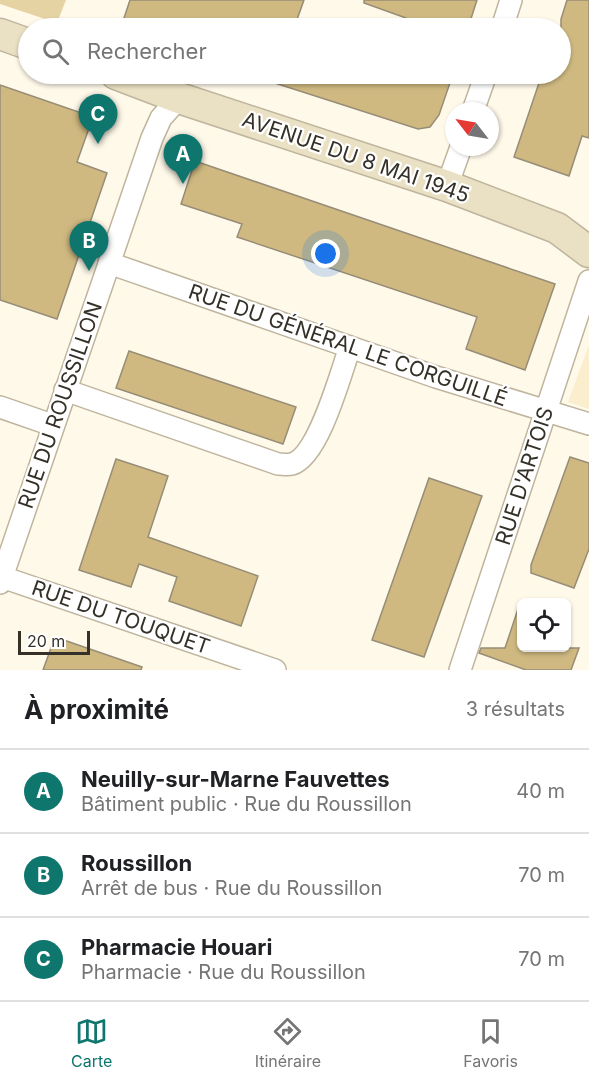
<!DOCTYPE html>
<html lang="fr">
<head>
<meta charset="utf-8">
<style>
  body { margin:0; font-family:Inter,sans-serif; background:#f6f6f6; color:#202124 }
  .controls { position:absolute; right:18px; bottom:18px; display:grid; overflow:hidden; border-radius:9px; box-shadow:0 2px 4px #0004 }
  .controls button { width:54px; height:54px; display:grid; place-items:center; padding:0; border:0; border-bottom:2px solid #e0e0e0; background:#fff; color:#202124; font:30px sans-serif }
  .compass { position:absolute; left:445px; top:102px; width:54px; height:54px; border-radius:50%; background:#fff; box-shadow:0 2px 4px #0004; rotate:301deg }
  .scale { position:absolute; left:18px; bottom:15px; width:72px; box-sizing:border-box; padding-left:6px; border:3px solid #353128; border-top:0; font-size:16px; line-height:21px; white-space:nowrap; color:#353128; -webkit-text-stroke:4px #fff; paint-order:stroke }
  .you { position:absolute; left:326px; top:254px; width:21px; height:21px; margin:-15px; border:4px solid #fff; border-radius:50%; background:#1a73e8; box-shadow:0 0 0 9px #1a73e833 }
  .badge { display:grid; place-items:center; width:39px; height:39px; border-radius:50%; background:#0f766e; color:#fff; font-size:20px; font-weight:700 }
  .pin { position:absolute; translate:-50% -50px; filter:drop-shadow(0 2px 3px #0008) }
  .pin::after { content:''; position:absolute; top:32px; width:21px; height:18px; background:inherit; clip-path:polygon(0 0,100% 0,50% 100%) }
  .list { margin:0; padding:0; list-style:none }
  h2 { display:flex; justify-content:space-between; align-items:center; height:78px; margin:0; padding:0 24px; font-size:26px }
  h2 small { font-size:20px; font-weight:400; color:#757577 }
  .list li { display:grid; grid-template-columns:39px 1fr auto; gap:18px; align-items:center; box-sizing:border-box; height:84px; padding:0 24px; border-top:2px solid #e0e0e0 }
  .list b { display:block; font-size:22px; white-space:nowrap }
  .list p { margin:0; font-size:20px; white-space:nowrap; color:#757577 }
  .list em { font-size:20px; font-style:normal; color:#757577 }
  .icon { flex:none; width:33px; height:33px; fill:none; stroke:currentColor; stroke-width:2; stroke-linecap:round; stroke-linejoin:round }
  .map { position:relative; flex:none; width:589px; height:670px; overflow:hidden }
  .search { position:absolute; background:#fff; box-shadow:0 2px 4px #0004; left:18px; right:18px; top:18px; height:66px; display:flex; align-items:center; gap:15px; box-sizing:border-box; padding:0 21px; border-radius:33px; color:#757577; font-size:22px }
  .sheet { height:330px; background:#fff }
  nav { display:flex; justify-content:space-around; align-items:center; box-sizing:border-box; height:84px; border-top:2px solid #e0e0e0; background:#fff; font-size:16px; color:#757577 }
  nav a { display:grid; justify-items:center; gap:3px }
  nav .on { color:#0f766e }
  .map>svg:first-child { display:block }
  .built { fill:#fbeece }
  .green { fill:#e6d3a4 }
  .building { fill:#cfb981; stroke:#978d77; stroke-width:1.5 }
  .lines { fill:none; stroke-linecap:round; stroke-linejoin:round }
  .street-casing { stroke:#bfb59e; stroke-width:24 }
  .secondary-casing { stroke:#bfb59e; stroke-width:33 }
  .street { stroke:#fff; stroke-width:21 }
  .secondary { stroke:#eae0c3; stroke-width:30 }
  .labels { text-anchor:middle; dominant-baseline:central; stroke-width:4.5; stroke-linejoin:round; paint-order:stroke }
  .street-label { font-size:21px; fill:#353128; stroke:#fff }
</style>
</head>
<body>
<div class="map">
<svg width="589" height="670" viewBox="0 0 589 670">
  <rect width="100%" height="100%" fill="#fff9ea"/>
  <path class="built" d="M589,345V409L568,402Z"/>
  <path class="green" d="M0,0H66L57,23L0,4Z"/>
  <g class="building">
    <path d="M130,0H304L294,28H135L122,24Z"/>
    <path d="M364,0H477L468,28H403L406,18L364,3Z"/>
    <path d="M567,0H589V138L582,136L569,176L514,157L542,74H561V19Z"/>
    <path d="M257,74H453L439,115L430,127L418,129L256,77Z"/>
    <path d="M0,85L93,117L77,162L107,173L57,319L0,300Z"/>
    <path d="M195,161L555,284L525,370L466,349L477,317L237,237L242,224L181,204Z"/>
    <path d="M129,351L296,407L283,444L116,388Z"/>
    <path d="M570,457L589,463V549L574,588L531,573V565Z"/>
    <path d="M116,459L168,476L148,537L258,576L241,626L169,601L177,577L139,564L131,587L79,570Z"/>
    <path d="M429,478L482,496L424,657L372,640Z"/>
    <path d="M518,609H522V648H579L571,670H526L479,653L481,648H505Z"/>
    <path d="M55,637L142,667L141,670H43Z"/>
  </g>
  <g class="lines">
    <g class="street-casing">
      <g id="street">
        <path d="M502,28L511,0"/>
        <path d="M473,111L486,74"/>
        <path d="M447,186L461,147"/>
        <path d="M109,263L436,377L589,424"/>
        <path d="M65,390L278,464C282,464 288,465 292,464C319,456 341,372 350,347"/>
        <path d="M0,407L52,425"/>
        <path d="M2,577L275,670"/>
        <path d="M0,583L152,138L161,118L179,98"/>
        <path d="M460,670L589,281"/>
      </g>
    </g>
    <g class="secondary-casing">
      <g id="secondary">
        <path d="M0,34L28,44"/>
        <path d="M116,74L179,98L447,186L557,228L589,252"/>
      </g>
    </g>
    <use href="#street" class="street"/>
    <use href="#secondary" class="secondary"/>
  </g>
  <g class="labels">
    <g class="street-label">
      <text transform="translate(356 157) rotate(19)">AVENUE DU 8 MAI 1945</text>
      <text transform="translate(348 345) rotate(19)">RUE DU GÉNÉRAL LE CORGUILLÉ</text>
      <text transform="translate(60 405) rotate(-71)">RUE DU ROUSSILLON</text>
      <text transform="translate(524 476) rotate(-72)">RUE D'ARTOIS</text>
      <text transform="translate(121 617) rotate(19)">RUE DU TOUQUET</text>
    </g>
  </g>
</svg>
<div class="controls">
<button><svg class="icon" aria-label="locate" viewBox="0 0 24 24"><circle cx="12" cy="12" r="6"/><path d="M12 2v4M12 18v4M2 12h4M18 12h4"/></svg></button>
</div>
<svg class="compass" viewBox="-18 -18 36 36"><path d="M0-13l5 13h-10z" fill="#e53935"/><path d="M0 13l5-13h-10z" fill="#757577"/></svg>
<div class="scale">20 m</div>
<div class="you"></div>
<div class="pin badge" style="left:183px;top:184px">A</div>
<div class="pin badge" style="left:89px;top:271px">B</div>
<div class="pin badge" style="left:98px;top:144px">C</div>
<div class="search"><svg class="icon" aria-label="search" viewBox="0 0 24 24"><circle cx="10" cy="10" r="6"/><path d="M15 15l6 6"/></svg>Rechercher</div>
</div>
<section class="sheet">
<h2>À proximité<small>3 résultats</small></h2>
<ul class="list">
<li><span class="badge">A</span><div><b>Neuilly-sur-Marne Fauvettes</b><p>Bâtiment public · Rue du Roussillon</p></div><em>40 m</em></li>
<li><span class="badge">B</span><div><b>Roussillon</b><p>Arrêt de bus · Rue du Roussillon</p></div><em>70 m</em></li>
<li><span class="badge">C</span><div><b>Pharmacie Houari</b><p>Pharmacie · Rue du Roussillon</p></div><em>70 m</em></li>
</ul>
</section>
<nav>
<a class="on"><svg class="icon" aria-label="map" viewBox="0 0 24 24"><path d="M3 6l6-2 6 2 6-2v14l-6 2-6-2-6 2zM9 4v14M15 6v14"/></svg>Carte</a>
<a><svg class="icon" aria-label="directions" viewBox="0 0 24 24"><path d="M12 3l9 9-9 9-9-9zM9 14v-3h6M13 9l2 2-2 2"/></svg>Itinéraire</a>
<a><svg class="icon" aria-label="saved" viewBox="0 0 24 24"><path d="M7 4h10v16l-5-4-5 4z"/></svg>Favoris</a>
</nav>
</body>
</html>
